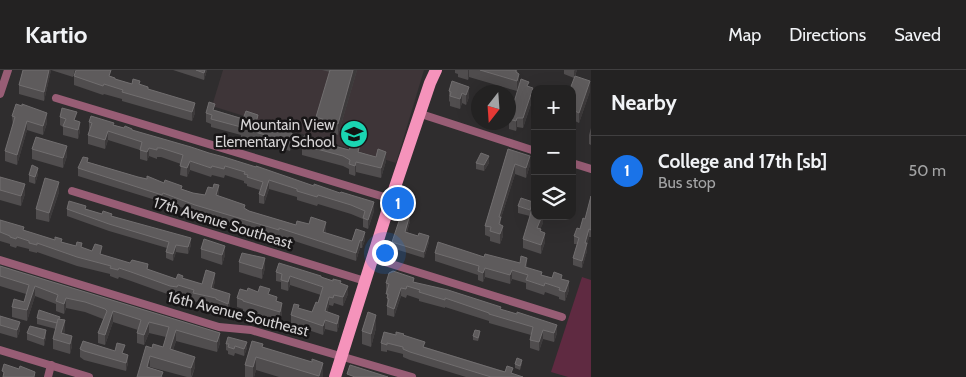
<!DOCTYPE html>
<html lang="en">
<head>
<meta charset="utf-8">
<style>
  body { margin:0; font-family:Cabin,sans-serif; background:#2f2f2f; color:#f1f3f6 }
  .controls { position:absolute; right:15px; top:15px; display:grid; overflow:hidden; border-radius:10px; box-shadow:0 5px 20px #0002 }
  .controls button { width:45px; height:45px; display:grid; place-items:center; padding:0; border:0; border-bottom:1px solid #403f40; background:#232222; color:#f1f3f6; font:25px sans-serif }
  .compass { position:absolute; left:471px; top:15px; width:45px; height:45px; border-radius:50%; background:#232222; box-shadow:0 5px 20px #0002; rotate:197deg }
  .you { position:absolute; left:384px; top:182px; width:18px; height:18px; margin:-12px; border:4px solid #fff; border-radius:50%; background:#1a73e8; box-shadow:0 0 0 8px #1a73e833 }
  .badge { display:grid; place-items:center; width:32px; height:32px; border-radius:50%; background:#1a73e8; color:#fff; font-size:16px; font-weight:700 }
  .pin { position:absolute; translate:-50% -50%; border:2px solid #fff; box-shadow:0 1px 5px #0006 }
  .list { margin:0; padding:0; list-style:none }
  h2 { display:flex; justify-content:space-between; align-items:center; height:65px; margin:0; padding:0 20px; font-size:21px }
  h2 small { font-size:16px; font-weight:400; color:#a3a4a5 }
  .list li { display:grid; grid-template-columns:32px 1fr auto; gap:15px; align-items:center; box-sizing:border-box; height:70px; padding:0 20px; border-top:1px solid #403f40 }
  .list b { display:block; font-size:19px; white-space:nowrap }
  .list p { margin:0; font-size:16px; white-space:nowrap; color:#a3a4a5 }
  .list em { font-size:16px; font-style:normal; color:#a3a4a5 }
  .icon { flex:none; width:28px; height:28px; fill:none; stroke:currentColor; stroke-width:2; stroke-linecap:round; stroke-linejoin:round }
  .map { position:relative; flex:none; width:591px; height:307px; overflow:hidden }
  header { display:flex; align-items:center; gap:30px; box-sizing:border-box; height:70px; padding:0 25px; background:#232222; border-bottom:1px solid #403f40 }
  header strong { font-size:24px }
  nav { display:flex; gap:28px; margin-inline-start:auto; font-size:18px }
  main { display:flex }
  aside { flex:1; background:#232222 }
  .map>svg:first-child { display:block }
  .built { fill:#3e3538 }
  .green { fill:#5f2a41 }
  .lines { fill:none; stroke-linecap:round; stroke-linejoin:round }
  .minor { stroke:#985d75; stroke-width:8 }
  .primary { stroke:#f593bb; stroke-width:12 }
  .wall { fill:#504d4e }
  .shaded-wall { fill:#3d3a3b }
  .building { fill:#5e5b5c; stroke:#716e6f }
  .labels { text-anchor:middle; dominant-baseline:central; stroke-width:5; stroke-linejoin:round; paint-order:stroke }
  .poi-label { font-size:15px; fill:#d5d3d4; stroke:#171516; text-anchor:end }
  .street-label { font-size:15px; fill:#d5d3d4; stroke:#171516 }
</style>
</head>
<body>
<header>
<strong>Kartio</strong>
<nav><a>Map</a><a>Directions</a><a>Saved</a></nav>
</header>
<main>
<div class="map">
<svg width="591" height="307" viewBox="0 0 591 307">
  <rect width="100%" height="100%" fill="#2f2d2e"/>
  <path class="built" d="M223,0H424L396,93L212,36Z"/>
  <path class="green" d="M582,207L591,210V307H568L551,302Z"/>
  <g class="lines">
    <g class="minor">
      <path d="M0,24L8,0"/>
      <path d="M56,28L391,129"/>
      <path d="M421,44L535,81"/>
      <path d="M572,93L591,99"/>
      <path d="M72,121L365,211"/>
      <path d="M372,188L562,247"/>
      <path d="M0,190L219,257L251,260L412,307"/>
      <path d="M0,280L89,307"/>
      <path d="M48,307L51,295"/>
    </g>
    <path class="primary" d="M335,307L391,129L430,13L436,0"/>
  </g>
  <g class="wall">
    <path d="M23,0H75L73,7L51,0L44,31L19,24V15Z"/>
    <path d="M173,0H207L204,10Z"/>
    <path d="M322,0H357L338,65L316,59V47L330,2Z"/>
    <path d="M455,0H517L519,13L517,21L469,7L468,10L458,7V4L455,3Z"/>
    <path d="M564,0H577L575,6L590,21L579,53L575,51L574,8L564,4Z"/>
    <path d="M74,6H111L115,9L132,14L140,15L195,43L192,51L122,31V29L104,24L103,25L74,15Z"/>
    <path d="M452,11L469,27L466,35L462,33L460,39L450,36V32L449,31V21Z"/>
    <path d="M529,16L533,28L523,58L517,57L516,61L509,59V49Z"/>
    <path d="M215,40L258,53L261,56L272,60L282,59L292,72L290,81L241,67V65L211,57V54L206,52V43Z"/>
    <path d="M12,46L47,53L43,65L27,60L17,95L5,91V81L13,56Z"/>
    <path d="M60,47L77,51L80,61L78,69L63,65V57L60,55Z"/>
    <path d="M89,52L114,55L209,83L374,141L368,159L363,157V149L351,144L318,134L317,136L297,130V127L269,119L264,134L259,133V124L260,120L247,116V114L244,113V111L225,105L224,108L212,105L211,107L190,100L187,107L180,105L181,94L161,87H157V89L149,86L147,91L140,89V80L108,70L105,79L88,74V65L90,61H89Z"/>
    <path d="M591,58V75L589,74V65Z"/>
    <path d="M329,74L349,80L360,82L386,91L381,108L356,102L355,106L349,104V99L343,96L302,85V75Z"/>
    <path d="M32,79L67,86L63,98L32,89Z"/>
    <path d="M508,79L530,95L526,108L515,104L501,148V155L503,166L500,174L490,171V167L485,165V156Z"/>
    <path d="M88,92L138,107L164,113L193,123L205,125L219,123L218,126L249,141L296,155L326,160L325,163L352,171L356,159L365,170L362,178H360L356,191L279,166V168L195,142L163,131L162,132L78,106V98Z"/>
    <path d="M476,93H489L484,101L476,99Z"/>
    <path d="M535,98V123L534,122V117H532V107Z"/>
    <path d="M38,104L35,114L29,112V105Z"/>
    <path d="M0,107L25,124L21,136L0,130Z"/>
    <path d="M59,122L49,152L36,149V139Z"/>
    <path d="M591,126V167H589L587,175V181L582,198L573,195V188L577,174H574V166L580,159L585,149Z"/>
    <path d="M518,136L533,139L543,146V153L540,159L545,172L541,184L523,178V169L530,146L518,143Z"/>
    <path d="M67,139H86L102,144L112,146L191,175L188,184L176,182L173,191L166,188V182L167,178L109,161L67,146Z"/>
    <path d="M0,150L24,161L82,178L102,185L176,209H183L202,214L215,211L213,219L230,233L228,242L216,238V236L193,231V228L178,224L177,226L170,225L131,211L119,207L118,209L110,206V204L77,196L37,182V183L29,181V179L17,176L16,178L10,176V174L0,171Z"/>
    <path d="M410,151L407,162L429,172L424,188L392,178V172Z"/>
    <path d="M201,179L225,185L222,195L201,188Z"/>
    <path d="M435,183L484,187L527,198L542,205L552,208L562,209L569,220L565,231L559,229V227L545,222L544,225L526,219V213L512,209L510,214L485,207L483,212L478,210V205L435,191Z"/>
    <path d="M239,192L265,198L262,209L239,202Z"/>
    <path d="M0,196L220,263V273L217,282L176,271L173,280L195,297L192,307H187L150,297V298L163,307H137L152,278L163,277L166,267L149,263L144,275L137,273V263L138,260L113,252L105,275L98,273V263L103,249L85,242L66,238L64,244L56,241V234L35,226L27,251L12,247V237L24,232L26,224L0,216Z"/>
    <path d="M276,202L321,207L341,213L348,224L343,236L334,233L333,236L329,235L327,242L339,255L337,262L325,259L323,265L291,254V245L299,239L312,242L318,233L321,225L290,215L288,221L281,219V212L276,211Z"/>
    <path d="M414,212L501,240L557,263L554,272L543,269L539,281L530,278V270L531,265L489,253V251L445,237V238L419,231V229L407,225L406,228L401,226L394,247L387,245V222H386V213Z"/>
    <path d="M270,225L277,232L282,243L280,251L243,241V239L237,237V228Z"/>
    <path d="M0,246L20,260L17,268L0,263Z"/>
    <path d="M37,248L60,249L65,260L64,263L72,276L70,284L53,279V269L56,259L37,254Z"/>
    <path d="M376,258L371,277L362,274V261Z"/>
    <path d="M27,263L46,267L44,276L27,270Z"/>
    <path d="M480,264L478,271L473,270V266Z"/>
    <path d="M396,265L404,266L425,277L523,307H466L410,290L403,287V284L387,280V282L381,281V273Z"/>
    <path d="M226,274L247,278L244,286L235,283L234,286L228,284V281L226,280Z"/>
    <path d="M263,277L323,306V307H279L256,300L254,307H245V295Z"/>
    <path d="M80,279L115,281L125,284L128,293L126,301L84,290L80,287Z"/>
    <path d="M522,293L520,300L515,298V294Z"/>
  </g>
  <g class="shaded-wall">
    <path d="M49,0H51L44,31V22Z"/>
    <path d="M205,0H207L204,10V3Z"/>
    <path d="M353,0H357L338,65V54Z"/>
    <path d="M468,0H469V7L468,10Z"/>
    <path d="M575,0H577L574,8V1Z"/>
    <path d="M519,4V13L517,21V11Z"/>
    <path d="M590,11V21L579,53V43Z"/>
    <path d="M469,17V27L466,35V25Z"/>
    <path d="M533,18V28L523,58V48Z"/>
    <path d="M462,23V33L460,39V29Z"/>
    <path d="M195,33V43L192,51V42Z"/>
    <path d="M575,41V51L572,61V51Z"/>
    <path d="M47,43V53L43,65V56Z"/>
    <path d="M517,48V57L516,61V51Z"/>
    <path d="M27,51V60L17,95V85Z"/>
    <path d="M80,52V61L78,69V60Z"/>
    <path d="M108,61V70L105,79V70Z"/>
    <path d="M292,63V72L290,81V72Z"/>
    <path d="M67,76V86L63,98V88Z"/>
    <path d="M149,78V86L147,91V82Z"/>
    <path d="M386,82V91L381,108V98Z"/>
    <path d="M489,86V93L484,101V95Z"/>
    <path d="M530,86V95L526,108V98Z"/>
    <path d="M190,91V100L187,107V98Z"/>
    <path d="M356,92V102L355,106V96Z"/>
    <path d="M515,94V104L501,148V157L499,164V147Z"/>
    <path d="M38,98V104L35,114V107Z"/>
    <path d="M269,110V119L264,134V126Z"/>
    <path d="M59,112V122L49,152V143Z"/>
    <path d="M25,114V124L21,136V126Z"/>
    <path d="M219,115V123L216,133V125Z"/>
    <path d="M374,132V141L368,159V150Z"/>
    <path d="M410,144V151L405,168V162Z"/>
    <path d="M542,146H543V153L537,167V158Z"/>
    <path d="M326,152V160L323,170V162Z"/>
    <path d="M503,156V166L500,174V164Z"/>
    <path d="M589,159V167L587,175V181L582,198V191L585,173Z"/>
    <path d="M365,162V170L362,178V171Z"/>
    <path d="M545,163V172L541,184V175Z"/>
    <path d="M429,166V172L424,188V182Z"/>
    <path d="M191,168V175L188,184V177Z"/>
    <path d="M360,170V178L356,191V183Z"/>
    <path d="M176,175V182L173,191V184Z"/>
    <path d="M225,176V185L222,195V185Z"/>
    <path d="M265,188V198L262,209V199Z"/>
    <path d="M527,188V197L525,204V197Z"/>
    <path d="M485,198V207L483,212V203Z"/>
    <path d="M512,200V209L510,214V205Z"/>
    <path d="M215,203V211L211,227V218Z"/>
    <path d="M290,206V215L288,221V212Z"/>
    <path d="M569,211V220L565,231V222Z"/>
    <path d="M35,216V226L27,251V240Z"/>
    <path d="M348,216V224L343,236V227Z"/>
    <path d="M401,218V226L394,247V239Z"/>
    <path d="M230,224V233L228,242V234Z"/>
    <path d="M329,227V235L325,250V241Z"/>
    <path d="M66,228V238L64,244V234Z"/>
    <path d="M282,233V243L280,251V242Z"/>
    <path d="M113,241V252L105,275V265Z"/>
    <path d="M376,245V258L371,277V264Z"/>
    <path d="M339,246V255L337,262V254Z"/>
    <path d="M65,250V260L61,272V263Z"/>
    <path d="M325,250V259L323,265V256Z"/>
    <path d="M20,252V260L17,268V260Z"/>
    <path d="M149,252V263L144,275V265Z"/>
    <path d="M557,255V263L554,272V263Z"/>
    <path d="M46,260V267L44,276V269Z"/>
    <path d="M176,260V271L170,289V279Z"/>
    <path d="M543,260V269L539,281V272Z"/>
    <path d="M220,263V273L217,282V272Z"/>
    <path d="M72,266V276L70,284V274Z"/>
    <path d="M247,272V278L244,286V279Z"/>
    <path d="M128,285V293L126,301V293Z"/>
    <path d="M150,286V297L147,307V297Z"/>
    <path d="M195,287V297L191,307V298Z"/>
    <path d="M256,287V300L254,307H253V297Z"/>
    <path d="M323,293V307H319Z"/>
  </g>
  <g class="building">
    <path d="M23,0H49L44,22L19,15Z"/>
    <path d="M76,0H111L109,6L115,8V9L132,14L133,9L140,11L139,14L148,17V19L195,33L192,42L122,22L123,20L104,14L103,16L74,6Z"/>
    <path d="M196,0H205L204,3Z"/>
    <path d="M330,0H353L338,54L316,47Z"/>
    <path d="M480,0H516V2L519,4L517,11Z"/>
    <path d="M575,6L590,11L579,43L575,41L572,51V19H570Z"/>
    <path d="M521,9L529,12L527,16L533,18L523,48H517L516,51L509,49Z"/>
    <path d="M452,11L469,17L466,25L462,23L460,29L450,26L451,22L449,21Z"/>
    <path d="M485,20L495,22H484Z"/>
    <path d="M209,32L215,34L213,40L243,49L246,41L258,45L256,53L261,54V56L272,60L274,51L282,54L281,59L292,63L290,72L241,58V57L211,49L212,45L206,43Z"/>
    <path d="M16,34L22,36V34L47,43L43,56L27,51L17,85L5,81L15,47L12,46Z"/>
    <path d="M62,38L77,42L74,50L80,52L78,60L63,56L66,49L60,47Z"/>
    <path d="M91,46L114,53L113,55L124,58L125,56L132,59V60L191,77L209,83L224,87L256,97V96L314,116V114L340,123L341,122L374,132L368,150L363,148L365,141L351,135L318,125L317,127L297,121V119L269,110L264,126L259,124L263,112L247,107L248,105L244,104L245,102L225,96L224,99L212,96L211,98L190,91L187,98L180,96L183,85L161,78H157V80L149,78L147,82L140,80L142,72L108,61L105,70L88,65L92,53L89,52Z"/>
    <path d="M304,66L318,69L319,67L329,70L327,74L349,80L352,73L354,72L360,74L358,82L376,87L378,79L386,82L381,98L356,92L355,96L349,94L350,90L343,86L302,75Z"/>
    <path d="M36,67L67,76L63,88L32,79Z"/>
    <path d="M508,79L530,86L526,98L515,94L499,147H501L499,154L503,156L500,164L490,161L491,157L485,156Z"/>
    <path d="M481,83L489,86L484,95L476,93Z"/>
    <path d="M83,87L88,88L87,92L138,107L147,109V106L164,113L165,110L182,116L181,119L193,123L205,125L208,117L213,118L214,114L219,115L216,125L245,135L244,138L249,141L296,155L297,151L309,154L311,147L326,152L323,162L352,171L356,159L365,162L362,171L360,170L356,183L279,158V160L195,135L163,123L162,125L78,98Z"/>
    <path d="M32,95L38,98L35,107L29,105Z"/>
    <path d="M535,98V108L532,107Z"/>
    <path d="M0,107L25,114L21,126L0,120Z"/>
    <path d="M45,108L59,112L49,143L36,139Z"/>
    <path d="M591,126V160L589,159L585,173H587L582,191L573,188L579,168L574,166L577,158L580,159L583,148L585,149Z"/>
    <path d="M521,128L533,132L530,140L518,136Z"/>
    <path d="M69,131L86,136L85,139L102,144L103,141L112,144L111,146L191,168L188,177L176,175L173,184L166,182L169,172L109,154L67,139Z"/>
    <path d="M532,139L535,140V146H542L537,158L541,159L540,161L545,163L541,175L523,169Z"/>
    <path d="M402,142L410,144L405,162L418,166L419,163L429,166L424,182L392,172Z"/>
    <path d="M0,150L24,157L23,160L55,170V167L62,169L61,172L76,176L77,172L82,173L81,177L92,181L95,174L102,176L100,184L130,193L132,190L148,194L147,199L176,209L178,204L183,206L182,208L202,214L206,200L215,203L211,218L230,224L228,234L216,229V228L193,223L194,220L178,215L177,217L170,216L131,202L119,198L118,200L110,198L111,196L77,187L37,173V175L29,173V171L17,167L16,169L10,167V166L0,162Z"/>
    <path d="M204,169L225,176L222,185L201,179Z"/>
    <path d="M438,172L484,187L485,184L520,193L521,186L527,188L525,197L542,202L541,205L552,208L554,202L562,205L561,209L569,211L565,222L559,220L560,218L545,213L544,216L526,210L528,205L512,200L510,205L485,198L483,203L478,201L479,196L435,183Z"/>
    <path d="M242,183L265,188L262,199L239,192Z"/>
    <path d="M279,193L321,206V207L333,211V209L341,211L340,213L348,216L343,227L334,225L333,228L329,227L325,241L339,246L337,254L325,250L323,256L291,245L294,234L299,235L298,238L312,242L316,232L318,233L323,217L290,206L288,212L281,210L282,204L276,202Z"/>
    <path d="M0,196L220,263L217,272L176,260L170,279L195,287L191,298L150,286L147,297L163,302L161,307H137L146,276L152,278L153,274L163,277L169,257L149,252L144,265L137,263L141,250L113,241L105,265L98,263L107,241L105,239L85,232L66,228L64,234L56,231L58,225L56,224L35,216L27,240L12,237L14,229L24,232L29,215L0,206Z"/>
    <path d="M393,201L414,208L413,212L448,220L501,237L500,239L517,244V242L557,255L554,263L543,260L539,272L530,270L533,257L489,244V243L445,228V230L419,222L420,220L407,216L406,219L401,218L394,239L387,236L389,229L387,228L388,224H386L389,214L386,213L389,203Z"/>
    <path d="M260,216L270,219L268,224L277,227L276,231L282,233L280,242L243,231V230L237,228L240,219L247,221L248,218L258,222Z"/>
    <path d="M39,240L60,247L57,253L37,248Z"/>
    <path d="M368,242L376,245L371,264L362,261Z"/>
    <path d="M0,246L20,252L17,260L0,255Z"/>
    <path d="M58,249L65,250L61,263L72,266L70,274L53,269Z"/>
    <path d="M30,256L46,260L44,269L27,263Z"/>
    <path d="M475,260L480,261L478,268L473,266Z"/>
    <path d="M384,262L396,265V262L404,264L403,265L425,272L423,277L498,300L505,302L507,296L513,298L511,303L523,307H491L410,282L403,279V277L387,273V275L381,273Z"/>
    <path d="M228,267L247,272L244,279L235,276L234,279L228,277L229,274H226Z"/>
    <path d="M83,271L115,281L117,273L125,275L122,283L128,285L126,293L84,281L80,279Z"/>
    <path d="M252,271L263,274L262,277L312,292V289L323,293L319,306L256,287L253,297L245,295Z"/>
    <path d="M517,288L522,290L520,296L515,294Z"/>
    <path d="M4,294L19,299L20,296L35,302L34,307H3L4,302L2,301Z"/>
    <path d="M350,295L388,307H355L347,304Z"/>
  </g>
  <defs>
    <g id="school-disc" transform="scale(1.4375)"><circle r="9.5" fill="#1ad5b2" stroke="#171516"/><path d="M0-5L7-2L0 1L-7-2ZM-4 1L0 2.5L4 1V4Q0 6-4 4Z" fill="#111"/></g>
  </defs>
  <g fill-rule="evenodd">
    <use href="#school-disc" x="354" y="64"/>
  </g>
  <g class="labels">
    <g class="poi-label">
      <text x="335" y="55">Mountain View<tspan x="335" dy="17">Elementary School</tspan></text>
    </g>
    <g class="street-label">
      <text transform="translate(223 153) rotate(17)">17th Avenue Southeast</text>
      <text transform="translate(238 244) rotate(14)">16th Avenue Southeast</text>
    </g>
  </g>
</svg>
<div class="controls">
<button>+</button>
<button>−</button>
<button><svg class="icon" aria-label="layers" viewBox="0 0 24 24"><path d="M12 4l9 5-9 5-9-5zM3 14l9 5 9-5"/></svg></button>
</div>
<svg class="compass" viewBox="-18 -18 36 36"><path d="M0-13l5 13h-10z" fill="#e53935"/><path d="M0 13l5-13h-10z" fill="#a3a4a5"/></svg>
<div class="you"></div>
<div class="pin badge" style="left:398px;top:133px">1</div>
</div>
<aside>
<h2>Nearby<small></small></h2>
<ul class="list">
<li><span class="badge">1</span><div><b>College and 17th [sb]</b><p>Bus stop</p></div><em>50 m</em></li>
</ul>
</aside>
</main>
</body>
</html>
